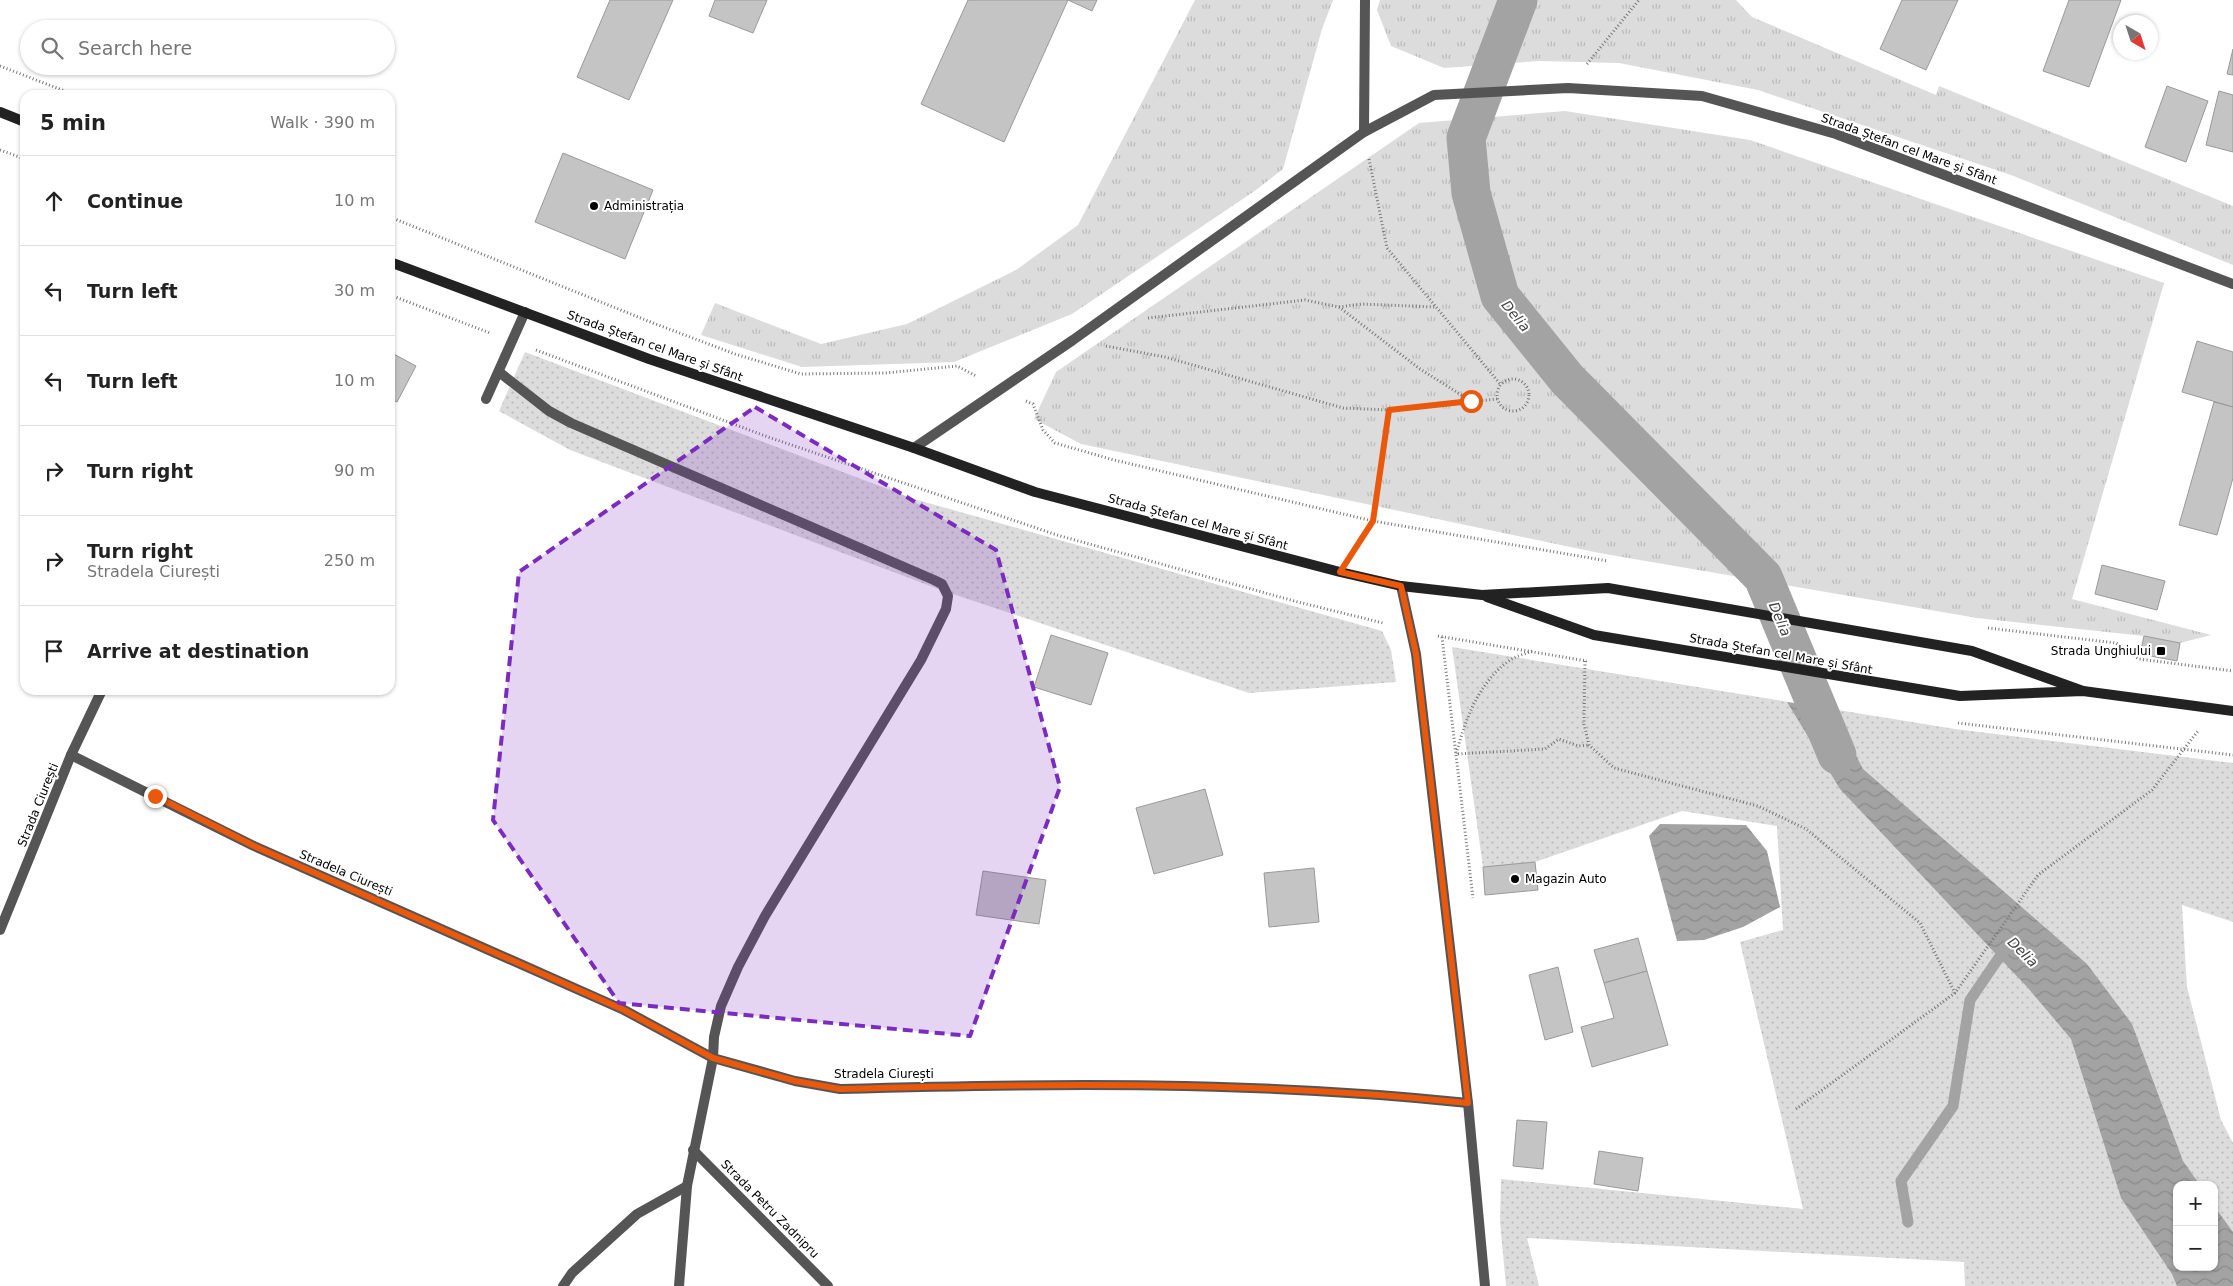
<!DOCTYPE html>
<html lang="en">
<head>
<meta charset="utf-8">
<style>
  body { margin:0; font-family:"DejaVu Sans",sans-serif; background:#f2f2f2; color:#222 }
  .controls { position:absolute; right:15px; bottom:15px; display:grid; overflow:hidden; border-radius:10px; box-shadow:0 1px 4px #0004 }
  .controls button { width:45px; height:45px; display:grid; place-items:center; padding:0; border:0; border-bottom:1px solid #e0e0e0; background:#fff; color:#222; font:25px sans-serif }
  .compass { position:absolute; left:2113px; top:15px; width:45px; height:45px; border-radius:50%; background:#fff; box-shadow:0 1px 4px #0004; rotate:141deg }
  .stop { position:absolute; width:15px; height:15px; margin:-11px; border:4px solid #ea580c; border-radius:50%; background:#fff }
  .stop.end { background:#ea580c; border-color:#fff; box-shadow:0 1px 5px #0008 }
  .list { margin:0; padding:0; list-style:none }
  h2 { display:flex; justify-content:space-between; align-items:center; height:65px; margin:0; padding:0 20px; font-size:21px }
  h2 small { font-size:16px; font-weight:400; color:#767676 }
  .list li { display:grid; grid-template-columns:32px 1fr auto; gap:15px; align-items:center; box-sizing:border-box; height:90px; padding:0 20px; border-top:1px solid #e0e0e0 }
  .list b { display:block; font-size:19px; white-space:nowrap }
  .list p { margin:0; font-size:16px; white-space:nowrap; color:#767676 }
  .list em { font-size:16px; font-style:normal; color:#767676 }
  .icon { flex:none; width:28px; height:28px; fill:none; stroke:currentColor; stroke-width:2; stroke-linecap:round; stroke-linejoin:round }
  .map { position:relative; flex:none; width:2233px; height:1286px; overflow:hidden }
  .search { position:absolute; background:#fff; box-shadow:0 1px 4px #0004; left:20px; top:20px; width:375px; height:55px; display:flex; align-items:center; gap:12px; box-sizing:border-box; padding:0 18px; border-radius:28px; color:#767676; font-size:19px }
  .panel { position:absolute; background:#fff; box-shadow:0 1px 4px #0004; left:20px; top:90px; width:375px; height:605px; border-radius:15px }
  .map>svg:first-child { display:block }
  .grass { fill:url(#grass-tufts) }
  .park { fill:url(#park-dots); fill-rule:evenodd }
  .water { fill:url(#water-waves) }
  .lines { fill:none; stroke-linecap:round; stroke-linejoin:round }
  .stream { stroke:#a3a3a3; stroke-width:11 }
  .canal { stroke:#a3a3a3; stroke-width:39 }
  .building { fill:#c4c4c4; stroke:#999 }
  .path { stroke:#777; stroke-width:3; stroke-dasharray:1 2.5; stroke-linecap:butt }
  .lane { stroke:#555; stroke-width:10 }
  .street { stroke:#555; stroke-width:10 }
  .secondary { stroke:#222; stroke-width:10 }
  .route { stroke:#ea580c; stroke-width:6 }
  .marked { fill:#7b2cbf; fill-opacity:0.2; stroke:#7b2cbf; stroke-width:4; stroke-dasharray:10 6; stroke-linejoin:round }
  .poi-dot { fill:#000; stroke:#fff; stroke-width:2 }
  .labels { text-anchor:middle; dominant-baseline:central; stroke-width:4; stroke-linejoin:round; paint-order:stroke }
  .street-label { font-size:12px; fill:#000; stroke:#fff }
  .poi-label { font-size:12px; fill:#000; stroke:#fff; text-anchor:start }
  .water-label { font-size:14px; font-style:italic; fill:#444; stroke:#fff }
</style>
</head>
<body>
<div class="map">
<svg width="2233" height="1286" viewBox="0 0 2233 1286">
  <defs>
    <pattern id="grass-tufts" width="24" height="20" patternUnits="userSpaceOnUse" patternTransform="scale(1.25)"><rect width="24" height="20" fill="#dcdcdc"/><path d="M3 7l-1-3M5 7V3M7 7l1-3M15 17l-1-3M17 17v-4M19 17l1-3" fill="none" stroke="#bbb"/></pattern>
    <pattern id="park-dots" width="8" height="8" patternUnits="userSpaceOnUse" patternTransform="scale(1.25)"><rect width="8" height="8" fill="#dcdcdc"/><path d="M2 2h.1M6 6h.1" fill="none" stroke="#bbb" stroke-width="1.8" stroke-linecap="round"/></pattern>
    <pattern id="water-waves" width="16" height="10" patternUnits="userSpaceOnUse" patternTransform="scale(1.25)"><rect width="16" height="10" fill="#a3a3a3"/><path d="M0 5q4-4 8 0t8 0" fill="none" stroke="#8b8b8b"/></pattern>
  </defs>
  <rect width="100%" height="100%" fill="#fff"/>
  <g class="grass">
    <path d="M1195 0H1333L1322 29 1283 169 1256 190 1072 314 954 362 802 367 701 335 715 303 821 344 907 324 1016 270 1078 225Z"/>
    <path d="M1380 0H1736L1752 17 1936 95 1939 86 2233 206V265L2011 175 1758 90 1619 63 1539 61 1444 68 1391 46 1377 10Z"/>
    <path d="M1565 111 1750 140 2164 283 2072 599 2211 635 2180 643 2144 636 1977 618 1599 553 1081 444 1034 419 1056 372 1419 123Z"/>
  </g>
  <g class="park">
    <path d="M525 352 914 499 1382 631 1391 650 1396 682 1249 693 941 590 570 450 499 411Z"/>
    <path d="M1452 647 1955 729 2233 763V922L2182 905 2187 987 2221 1120 2233 1143V1286H1965L1964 1262 1527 1238 1539 1286H1506L1500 1222 1501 1179 1803 1209 1740 942 1783 930 1777 826 1682 811 1535 862 1483 867ZM2177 1185H2214V1267H2177Z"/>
  </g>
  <g class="water">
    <path d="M1787 702 1831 709 1863 769 2087 964 2132 1024 2183 1161 2200 1185H2177V1267H2214V1206L2233 1232V1286H2177L2172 1274 2121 1198 2071 1039 2028 988 1840 789Z"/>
    <path d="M1660 824 1746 825 1767 851 1780 907 1743 927 1704 940 1677 941 1649 836Z"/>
  </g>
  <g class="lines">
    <path class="stream" d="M1908 1222 1901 1181 1953 1106 1970 1000 2007 946"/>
    <path class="canal" d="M1518 0 1466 138 1471 193 1500 296 1567 379 1763 577 1837 755"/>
  </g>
  <g class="building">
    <path d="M610 0H673L629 100 577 77Z"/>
    <path d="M715 0H767L753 33 709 16Z"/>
    <path d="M968 0H1097L1092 11 1068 0 1004 142 921 104Z"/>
    <path d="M1902 0H1958L1926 70 1880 49Z"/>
    <path d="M2069 0H2121L2089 87 2043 71Z"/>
    <path d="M2233 49V75L2227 74Z"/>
    <path d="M2167 86 2208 101 2186 162 2145 147Z"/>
    <path d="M2219 91 2233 95V152L2206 145Z"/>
    <path d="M563 153 653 190 625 259 535 222Z"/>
    <path d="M2197 341 2233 352V407L2182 392Z"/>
    <path d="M390 352 416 366 397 402 390 399Z"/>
    <path d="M2214 402 2233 407V478L2217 535 2179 525Z"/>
    <path d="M2102 565 2165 581 2157 610 2095 594Z"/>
    <path d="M1051 635 1108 653 1091 705 1034 687Z"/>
    <path d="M2144 636 2180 643 2177 661 2140 654Z"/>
    <path d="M1205 789 1223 855 1154 874 1136 808Z"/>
    <path d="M1535 862 1538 890 1485 895 1483 867Z"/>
    <path d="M1314 868 1319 922 1269 927 1264 873Z"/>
    <path d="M983 871 1046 880 1039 924 976 915Z"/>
    <path d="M1638 938 1647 971 1604 983 1594 950Z"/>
    <path d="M1558 967 1573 1032 1545 1040 1529 975Z"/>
    <path d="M1647 971 1668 1045 1592 1067 1581 1027 1614 1018 1604 983Z"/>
    <path d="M1517 1120 1547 1122 1543 1169 1513 1166Z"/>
    <path d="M1599 1151 1643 1158 1638 1191 1594 1184Z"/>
  </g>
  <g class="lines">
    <g class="path">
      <path d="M1587 64 1639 0"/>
      <path d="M0 66 75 95"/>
      <path d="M0 150 25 159"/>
      <path d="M1369 159 1387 248 1501 385"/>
      <path d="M390 217 653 323 735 354 801 374 885 373 957 366 976 376"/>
      <path d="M390 295 490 333"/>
      <path d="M1339 307 1361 304 1435 307"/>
      <path d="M1148 318 1305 300 1339 307 1420 369 1471 401"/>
      <path d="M1106 346 1165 357 1343 408 1389 410 1497 399"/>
      <path d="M536 350 768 437 1057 535 1298 602 1383 623"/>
      <circle cx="1513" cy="395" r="16"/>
      <path d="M1026 401 1033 404 1043 430 1055 443 1114 460 1373 521 1608 561"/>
      <path d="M1355 550 1373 521 1389 410"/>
      <path d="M1988 628 2116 643 2139 659 2233 671"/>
      <path d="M1438 636 1587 661"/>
      <path d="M1442 637 1473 898"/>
      <path d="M1532 651C1525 654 1516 656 1510 660 1478 683 1466 718 1456 754L1545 749 1559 739 1578 746 1589 745"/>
      <path d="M1585 661 1584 724 1589 745 1614 768 1758 806 1806 829 1920 923 1955 993"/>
      <path d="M1958 723 2233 755"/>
      <path d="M1796 1109 1955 993 2038 875 2152 790 2198 731"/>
    </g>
    <g class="lane">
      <path d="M1364 132 1365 0"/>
      <path d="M499 372 549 411 571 423 934 580 942 584 948 596 946 609 921 660 765 916 738 967 721 1006 714 1037 713 1058"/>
      <path d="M486 399 525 312"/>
    </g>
    <g class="street">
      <path d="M914 448 1073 340 1364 132 1434 95 1568 88 1702 96 1836 134 2233 284"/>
      <path d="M1401 586 1416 654 1468 1103 1485 1286"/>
      <path d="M71 755 254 846 624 1010 713 1058 795 1081 840 1089C1050 1083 1259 1081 1468 1103"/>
      <path d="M0 930 71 755 102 690"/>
      <path d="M693 1150 828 1286"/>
      <path d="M563 1286 572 1273 637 1214 687 1186"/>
      <path d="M679 1286 687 1186 713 1058"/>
    </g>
    <g class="secondary">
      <path d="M0 112 25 122"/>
      <path d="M390 262 649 359 914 448 1035 492 1340 572 1401 586 1482 595 1608 588 1972 651 2083 691"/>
      <path d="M1487 597 1594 635 1960 696 2083 691 2233 711"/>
    </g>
  </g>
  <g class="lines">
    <path class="route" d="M155 796 254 846 624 1010 713 1058 795 1081 840 1089C1050 1083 1259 1081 1468 1103L1416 654 1401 586 1340 572 1373 521 1389 410 1471 401"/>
  </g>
  <path class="marked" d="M755 407 996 550 1060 787 970 1036 619 1003 493 820 519 572Z"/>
  <g class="poi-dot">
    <circle cx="594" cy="206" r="5"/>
    <rect x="2156" y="646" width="10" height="10" rx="2.5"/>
    <circle cx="1515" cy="879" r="5"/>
  </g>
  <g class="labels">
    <g class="street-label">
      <text transform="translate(1909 149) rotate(20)">Strada Ștefan cel Mare și Sfânt</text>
      <text transform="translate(655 346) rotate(20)">Strada Ștefan cel Mare și Sfânt</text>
      <text transform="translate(1198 522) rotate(15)">Strada Ștefan cel Mare și Sfânt</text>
      <text transform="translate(1781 654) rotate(10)">Strada Ștefan cel Mare și Sfânt</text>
      <text transform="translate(38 805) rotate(-68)">Strada Ciurești</text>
      <text transform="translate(346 873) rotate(23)">Stradela Ciurești</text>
      <text x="884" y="1074">Stradela Ciurești</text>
      <text transform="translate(770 1209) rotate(45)">Strada Petru Zadnipru</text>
    </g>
    <g class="poi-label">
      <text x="604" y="206">Administrația</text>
      <text x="2151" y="651" text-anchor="end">Strada Unghiului</text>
      <text x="1525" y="879">Magazin Auto</text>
    </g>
    <g class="water-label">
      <text transform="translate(1516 316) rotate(51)">Delia</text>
      <text transform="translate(1780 619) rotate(67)">Delia</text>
      <text transform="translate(2023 952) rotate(45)">Delia</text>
    </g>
  </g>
</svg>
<div class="controls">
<button>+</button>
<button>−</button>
</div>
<svg class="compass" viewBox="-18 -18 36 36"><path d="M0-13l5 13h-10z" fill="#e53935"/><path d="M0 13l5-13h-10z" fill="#767676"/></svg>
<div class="stop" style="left:1471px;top:401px"></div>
<div class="stop end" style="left:155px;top:796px"></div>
<div class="search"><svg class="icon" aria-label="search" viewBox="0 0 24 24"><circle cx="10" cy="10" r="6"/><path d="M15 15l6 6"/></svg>Search here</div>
<section class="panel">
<h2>5 min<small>Walk · 390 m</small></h2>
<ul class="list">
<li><svg class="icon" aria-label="ahead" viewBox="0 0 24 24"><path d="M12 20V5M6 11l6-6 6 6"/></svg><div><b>Continue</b></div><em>10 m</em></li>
<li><svg class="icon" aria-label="left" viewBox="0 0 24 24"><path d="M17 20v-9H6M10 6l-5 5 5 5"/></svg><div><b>Turn left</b></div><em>30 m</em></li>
<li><svg class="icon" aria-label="left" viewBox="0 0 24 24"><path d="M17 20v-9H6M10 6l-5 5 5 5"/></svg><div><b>Turn left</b></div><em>10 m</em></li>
<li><svg class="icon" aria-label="right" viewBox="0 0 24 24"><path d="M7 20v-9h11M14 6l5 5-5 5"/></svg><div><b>Turn right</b></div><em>90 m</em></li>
<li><svg class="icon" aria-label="right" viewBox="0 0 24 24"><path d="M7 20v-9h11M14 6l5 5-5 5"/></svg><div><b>Turn right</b><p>Stradela Ciurești</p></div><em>250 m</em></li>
<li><svg class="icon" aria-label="arrive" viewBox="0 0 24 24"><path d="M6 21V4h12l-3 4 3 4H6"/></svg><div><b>Arrive at destination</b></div></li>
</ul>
</section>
</div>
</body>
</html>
